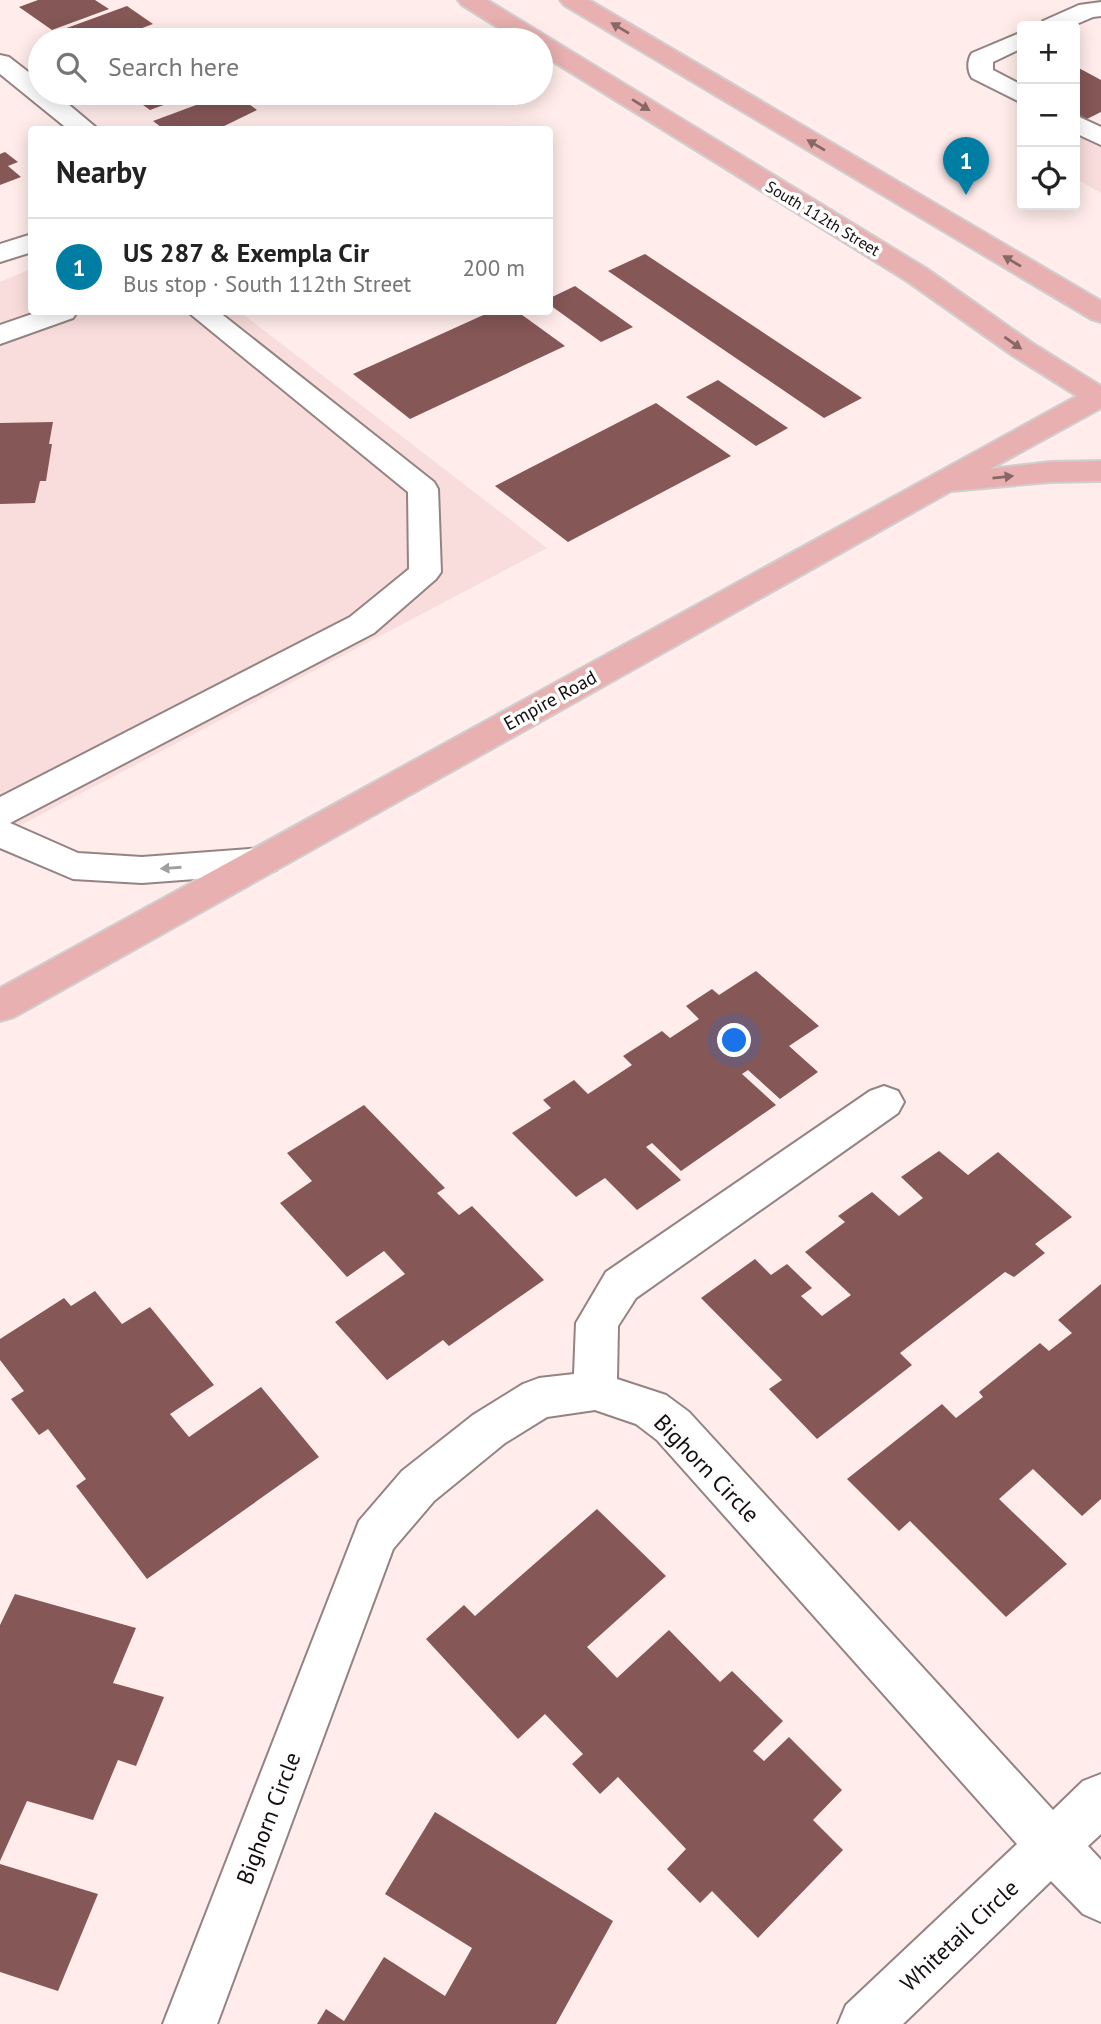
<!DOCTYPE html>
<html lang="en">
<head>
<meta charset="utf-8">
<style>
  body { margin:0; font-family:"PT Sans",sans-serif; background:#f2f2f2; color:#222 }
  .controls { position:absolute; right:21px; top:21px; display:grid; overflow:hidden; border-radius:7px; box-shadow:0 4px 18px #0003 }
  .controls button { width:63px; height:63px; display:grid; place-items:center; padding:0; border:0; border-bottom:2px solid #e0e0e0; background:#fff; color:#222; font:35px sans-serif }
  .you { position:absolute; left:735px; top:1041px; width:24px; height:24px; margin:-18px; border:5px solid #fff; border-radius:50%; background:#1a73e8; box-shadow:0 0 0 10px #1a73e833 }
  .badge { display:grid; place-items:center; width:46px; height:46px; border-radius:50%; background:#007da3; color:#fff; font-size:23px; font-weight:700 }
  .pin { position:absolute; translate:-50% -58px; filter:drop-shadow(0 2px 4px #0008) }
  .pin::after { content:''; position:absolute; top:37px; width:24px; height:21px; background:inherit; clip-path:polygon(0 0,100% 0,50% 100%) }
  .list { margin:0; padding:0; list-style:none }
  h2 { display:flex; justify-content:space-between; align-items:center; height:91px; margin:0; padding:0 28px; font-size:30px }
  h2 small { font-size:23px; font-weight:400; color:#767676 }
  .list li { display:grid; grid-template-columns:46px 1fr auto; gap:21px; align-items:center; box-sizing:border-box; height:98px; padding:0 28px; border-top:2px solid #e0e0e0 }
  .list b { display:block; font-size:26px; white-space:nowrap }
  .list p { margin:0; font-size:23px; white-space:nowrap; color:#767676 }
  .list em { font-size:23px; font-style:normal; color:#767676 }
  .icon { flex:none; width:38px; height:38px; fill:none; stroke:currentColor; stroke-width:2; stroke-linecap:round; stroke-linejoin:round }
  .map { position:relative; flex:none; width:1101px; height:2024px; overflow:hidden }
  .search { position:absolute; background:#fff; box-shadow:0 4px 18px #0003; left:28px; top:28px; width:525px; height:77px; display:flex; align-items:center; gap:18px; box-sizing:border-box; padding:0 24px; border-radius:38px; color:#767676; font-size:26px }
  .panel { position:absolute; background:#fff; box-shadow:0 4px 18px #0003; left:28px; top:126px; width:525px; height:189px; border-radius:7px }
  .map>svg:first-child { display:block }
  .built { fill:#f8dddc }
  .building { fill:#855757 }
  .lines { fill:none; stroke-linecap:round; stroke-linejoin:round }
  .minor-casing { stroke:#948383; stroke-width:4 }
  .major-casing { stroke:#d0cfcf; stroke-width:4 }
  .minor { fill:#fff; fill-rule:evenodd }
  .major { fill:#e8b0b0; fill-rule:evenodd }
  .oneway { fill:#886767 }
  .oneway2 { fill:#a19e9e }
  .labels { text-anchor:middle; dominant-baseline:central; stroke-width:7; stroke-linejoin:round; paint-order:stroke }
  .far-street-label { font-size:16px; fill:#130d0d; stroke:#fefefe }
  .street-label { font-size:19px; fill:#130d0d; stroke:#fefefe }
  .near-street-label { font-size:23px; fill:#130d0d; stroke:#fefefe }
</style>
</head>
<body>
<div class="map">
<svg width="1101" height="2024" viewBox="0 0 1101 2024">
  <rect width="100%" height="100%" fill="#ffeceb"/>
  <g class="built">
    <path d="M1101 124V193L1075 178V137Z"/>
    <path d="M31 269 32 312H240L547 548 0 836V282Z"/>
  </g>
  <g class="building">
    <path d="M38 0H95L109 9 52 30 19 7Z"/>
    <path d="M127 6 153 24 110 40H63L53 33Z"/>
    <path d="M1075 66 1101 80V112L1085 120 1075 114Z"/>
    <path d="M143 93H196L150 110 132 97Z"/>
    <path d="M238 96 257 110 216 130H165L153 121 215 98 222 102Z"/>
    <path d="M5 152 18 162 8 166 21 177 0 185V154Z"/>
    <path d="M645 254 862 398 824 418 608 271Z"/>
    <path d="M575 286 633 327 601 342 550 305V298Z"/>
    <path d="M490 312H518L565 346 410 419 353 374Z"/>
    <path d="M718 380 788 428 756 446 686 397Z"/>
    <path d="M656 403 731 456 568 542 495 486Z"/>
    <path d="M53 422 49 444H52L46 481H40L35 503 0 504V423Z"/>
    <path d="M756 971 819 1026 789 1046 818 1072 780 1099 748 1070 742 1074 776 1105 681 1171 652 1143 646 1147 681 1180 637 1210 605 1178 576 1197 512 1133 551 1108 543 1100 574 1080 588 1094 632 1065 623 1056 662 1031 670 1038 699 1019 686 1006 712 989 719 995Z"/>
    <path d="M364 1105 445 1188 437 1193 459 1215 472 1206 544 1280 449 1346 443 1340 387 1380 335 1322 405 1274 384 1251 347 1277 280 1203 312 1181 287 1153Z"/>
    <path d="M939 1151 968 1175 998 1152 1072 1217 1035 1244 1045 1253 1014 1277 1005 1272 900 1353 912 1365 817 1439 769 1389 782 1380 701 1298 755 1259 771 1275 787 1264 812 1288 801 1296 822 1316 851 1295 805 1252 845 1222 838 1216 872 1192 899 1216 923 1198 901 1177Z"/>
    <path d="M1101 1284V1499L1082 1516 1033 1469 999 1499 1067 1564 1006 1617 910 1521 899 1531 847 1479 942 1404 956 1418 983 1397 979 1392 1040 1343 1049 1351 1072 1333 1058 1320Z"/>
    <path d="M95 1291 122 1324 150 1307 214 1385 170 1414 189 1437 261 1387 319 1457 147 1579 76 1486 86 1479 48 1429 39 1435 11 1399 24 1391 0 1360V1339L64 1298 71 1306Z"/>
    <path d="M597 1509 666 1576 587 1647 617 1678 669 1630 720 1682 732 1671 783 1721 753 1751 764 1761 789 1737 842 1790 813 1820 843 1850 758 1938 712 1891 700 1903 667 1869 686 1849 618 1777 600 1794 572 1764 583 1754 545 1714 518 1739 426 1639 464 1605 475 1616Z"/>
    <path d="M15 1594 136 1628 113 1683 164 1697 136 1766 118 1760 93 1820 27 1801 0 1861V1625Z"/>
    <path d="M435 1812 613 1921 556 2024H317L326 2009 344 2021 384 1957 445 1996 472 1948 385 1894Z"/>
    <path d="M0 1864 98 1894 58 1991 0 1972Z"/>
  </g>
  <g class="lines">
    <defs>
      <g id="minor">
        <path d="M1101 2V16L1093 17 1072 26H1040L1043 21 1079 5Z"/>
        <path d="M1022 32V48L993 62V70L1022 85V103L972 78C967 71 967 60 972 53Z"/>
        <path d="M0 55 9 57 40 81V93H55L99 130H69L0 74Z"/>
        <path d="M1075 115 1101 127V145L1075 133Z"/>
        <path d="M32 234V252L0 262V244Z"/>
        <path d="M38 312H77L73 318 0 344V325Z"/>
        <path d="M188 312H219L434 482 438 489 441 572 436 579 374 633 10 823 78 853 142 857 263 848 276 852 281 861 276 870 263 874 142 883 73 879 0 848V797L350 617 409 569 408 492Z"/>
        <path d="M884 1086 898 1091 904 1102 898 1113 636 1298 618 1326 617 1379 666 1395 689 1412 1053 1810 1083 1781 1101 1774V1834L1088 1846 1101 1860V1922L1083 1914 1051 1881 903 2024H838L846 2005 1017 1844 657 1440 636 1424 595 1410 547 1417 505 1443 434 1501 393 1549 217 2024H163L359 1521 402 1471 473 1415 523 1384 539 1378 574 1374 576 1323 606 1272 870 1091Z"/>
      </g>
      <g id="major">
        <path d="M458 0H487L927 269 1032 343 1101 386V408L990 469 1050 462 1101 461V481L1050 482 951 491 14 1017 0 1021V988L1077 396 1012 355 907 281 541 54V40H518L462 5Z"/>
        <path d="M560 0H589L1101 301V322L1091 319 564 5Z"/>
      </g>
    </defs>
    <use href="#minor" class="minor-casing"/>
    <use href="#major" class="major-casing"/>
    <use href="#minor" class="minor"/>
    <use href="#major" class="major"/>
  </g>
  <defs><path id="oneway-solid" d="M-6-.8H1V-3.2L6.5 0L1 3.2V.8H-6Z" transform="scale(1.75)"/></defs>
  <g class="oneway">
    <use href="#oneway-solid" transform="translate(620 28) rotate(-149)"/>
    <use href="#oneway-solid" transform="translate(641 105) rotate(32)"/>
    <use href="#oneway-solid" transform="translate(816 145) rotate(-149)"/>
    <use href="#oneway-solid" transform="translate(1012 261) rotate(-149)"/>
    <use href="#oneway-solid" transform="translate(1013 343) rotate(35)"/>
    <use href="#oneway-solid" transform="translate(1003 477) rotate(-6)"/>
  </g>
  <use class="oneway2" href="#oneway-solid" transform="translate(171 868) rotate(176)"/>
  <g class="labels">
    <g class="far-street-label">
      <text transform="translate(823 218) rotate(31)">South 112th Street</text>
    </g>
    <g class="street-label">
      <text transform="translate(550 700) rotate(-29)">Empire Road</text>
    </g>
    <g class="near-street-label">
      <text transform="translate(707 1468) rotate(46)">Bighorn Circle</text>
      <text transform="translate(268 1818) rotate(-69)">Bighorn Circle</text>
      <text transform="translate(959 1935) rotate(-43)">Whitetail Circle</text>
    </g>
  </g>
</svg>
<div class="controls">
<button>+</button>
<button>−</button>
<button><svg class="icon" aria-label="locate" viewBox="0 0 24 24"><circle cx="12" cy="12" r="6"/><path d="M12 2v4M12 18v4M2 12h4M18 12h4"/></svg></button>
</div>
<div class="you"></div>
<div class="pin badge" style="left:966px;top:195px">1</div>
<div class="search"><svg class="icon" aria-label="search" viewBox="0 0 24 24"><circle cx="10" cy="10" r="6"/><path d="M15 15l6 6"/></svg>Search here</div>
<section class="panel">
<h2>Nearby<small></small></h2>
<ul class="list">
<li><span class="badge">1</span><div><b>US 287 &amp; Exempla Cir</b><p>Bus stop · South 112th Street</p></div><em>200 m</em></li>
</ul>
</section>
</div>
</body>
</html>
